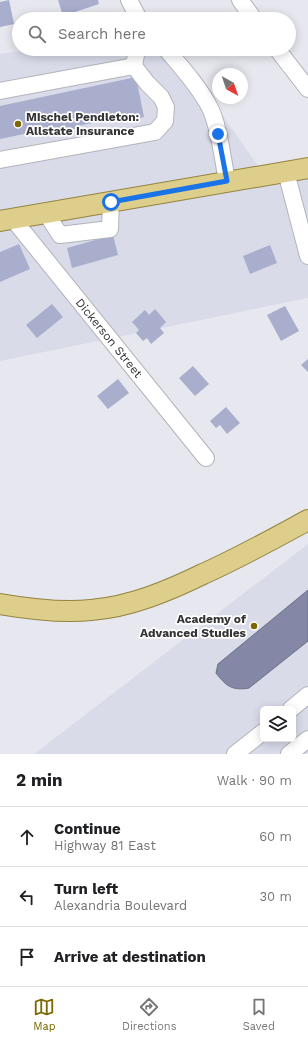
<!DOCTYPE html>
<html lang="en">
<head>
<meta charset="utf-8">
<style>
  body { margin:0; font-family:"Work Sans",sans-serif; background:#f6f6f6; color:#202124 }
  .controls { position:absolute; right:12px; bottom:12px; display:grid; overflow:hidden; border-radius:6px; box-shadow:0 2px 10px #0003 }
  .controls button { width:36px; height:36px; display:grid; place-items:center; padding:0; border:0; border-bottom:1px solid #e0e0e0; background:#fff; color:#202124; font:20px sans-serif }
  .compass { position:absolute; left:212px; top:68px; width:36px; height:36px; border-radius:50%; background:#fff; box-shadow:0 2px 10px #0003; rotate:140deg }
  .stop { position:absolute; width:12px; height:12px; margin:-9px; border:3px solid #1a73e8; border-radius:50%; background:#fff }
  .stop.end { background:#1a73e8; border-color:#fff; box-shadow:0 1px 4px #0008 }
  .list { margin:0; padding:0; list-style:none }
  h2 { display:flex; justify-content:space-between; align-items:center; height:52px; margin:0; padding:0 16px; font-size:17px }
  h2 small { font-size:13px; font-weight:400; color:#757577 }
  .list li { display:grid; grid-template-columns:26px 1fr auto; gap:12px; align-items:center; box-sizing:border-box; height:60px; padding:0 16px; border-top:1px solid #e0e0e0 }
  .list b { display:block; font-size:15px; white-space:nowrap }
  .list p { margin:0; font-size:13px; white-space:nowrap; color:#757577 }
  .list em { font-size:13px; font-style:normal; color:#757577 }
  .icon { flex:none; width:22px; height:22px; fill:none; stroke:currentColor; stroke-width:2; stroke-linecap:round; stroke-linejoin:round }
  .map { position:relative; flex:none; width:308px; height:754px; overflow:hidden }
  .search { position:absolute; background:#fff; box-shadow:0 2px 10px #0003; left:12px; right:12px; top:12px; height:44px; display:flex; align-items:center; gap:10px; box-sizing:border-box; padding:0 14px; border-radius:22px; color:#757577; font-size:15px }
  .sheet { height:232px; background:#fff }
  nav { display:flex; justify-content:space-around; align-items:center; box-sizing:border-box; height:56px; border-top:1px solid #e0e0e0; background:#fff; font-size:11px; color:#757577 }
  nav a { display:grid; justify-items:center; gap:2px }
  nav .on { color:#7b6800 }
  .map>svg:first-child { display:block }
  .built { fill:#d9dbe9; fill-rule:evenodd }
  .water { fill:#8488a6; stroke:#6c6f85 }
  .building { fill:#a9aecd }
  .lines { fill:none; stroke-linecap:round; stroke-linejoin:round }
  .minor-casing { stroke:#b3b4ba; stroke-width:18 }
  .major-casing { stroke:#93833d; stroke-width:22 }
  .minor { stroke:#fff; stroke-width:16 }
  .major { stroke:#ddce8c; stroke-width:20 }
  .route { stroke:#1a73e8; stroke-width:5 }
  .poi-dot { fill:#7b6800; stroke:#fff; stroke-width:1.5 }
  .labels { text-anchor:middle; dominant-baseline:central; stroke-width:3.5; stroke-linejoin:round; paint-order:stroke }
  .poi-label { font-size:12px; font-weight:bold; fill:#343437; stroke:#fff; text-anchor:start }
  .street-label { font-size:12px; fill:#343437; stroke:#fff }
</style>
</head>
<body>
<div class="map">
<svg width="308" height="754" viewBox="0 0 308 754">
  <rect width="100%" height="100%" fill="#e7e8ef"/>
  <g class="built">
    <path d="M35 49H176L268 180 308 173V298L0 361V54Z"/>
    <path d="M308 544V754H34ZM263 709H293V739H263Z"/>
  </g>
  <path class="water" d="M308 590V641L249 688C232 691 226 686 216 673L218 664Z"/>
  <g class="building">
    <path d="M9 0 14 24 0 27V2Z"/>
    <path d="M58 0H98L99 4 63 16Z"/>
    <path d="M136 77 144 117 121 122 120 117 78 126V128L44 136 43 130 0 139V106Z"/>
    <path d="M113 235 118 255 72 268 67 248Z"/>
    <path d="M19 244 30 269 0 282V252Z"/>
    <path d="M270 245 277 263 250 274 243 256Z"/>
    <path d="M52 304 63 317 37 338 26 325Z"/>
    <path d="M285 306 299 331 281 341 267 315Z"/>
    <path d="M155 309 166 322 160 328 164 333 151 344 147 338 143 341 136 333 139 330 132 322 145 310 149 315Z"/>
    <path d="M308 359V372L301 365Z"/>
    <path d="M193 366 209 384 195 396 179 378Z"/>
    <path d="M118 379 129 393 108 409 97 396Z"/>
    <path d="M226 407 240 423 227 434 220 425 216 428 210 421Z"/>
  </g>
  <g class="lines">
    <defs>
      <g id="minor">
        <path d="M129 0 139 19"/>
        <path d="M240 0 254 19"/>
        <path d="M166 49C181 67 198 85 209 106 219 124 223 161 227 181"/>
        <path d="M277 49 308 89"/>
        <path d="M0 91 134 66"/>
        <path d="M0 160 155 132 165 121 166 107 161 97 147 83 134 66 137 49"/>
        <path d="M286 172 308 256"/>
        <path d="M46 213 60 235 110 229 111 202"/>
        <path d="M13 219 206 458"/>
        <path d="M291 709 308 695"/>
        <path d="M235 754 263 732"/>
        <path d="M289 754 308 739"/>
      </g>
      <g id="major">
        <path d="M0 221 308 168"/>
        <path d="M0 604C29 609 61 613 91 610 130 607 168 591 203 574 239 558 273 539 308 520"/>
      </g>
    </defs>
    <use href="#minor" class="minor-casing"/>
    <use href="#major" class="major-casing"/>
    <use href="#minor" class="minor"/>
    <use href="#major" class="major"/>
  </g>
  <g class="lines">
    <path class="route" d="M111 202 227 181 218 134"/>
  </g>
  <g class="poi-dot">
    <circle cx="18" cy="124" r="4"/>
    <circle cx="254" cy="626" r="4"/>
  </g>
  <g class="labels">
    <g class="poi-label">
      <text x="26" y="117">Mischel Pendleton:<tspan x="26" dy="14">Allstate Insurance</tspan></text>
      <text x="246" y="619" text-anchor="end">Academy of<tspan x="246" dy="14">Advanced Studies</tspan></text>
    </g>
    <g class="street-label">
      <text transform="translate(109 338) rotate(51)">Dickerson Street</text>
    </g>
  </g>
</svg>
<div class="controls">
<button><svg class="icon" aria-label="layers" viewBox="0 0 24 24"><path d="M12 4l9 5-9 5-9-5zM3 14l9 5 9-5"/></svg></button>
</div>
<svg class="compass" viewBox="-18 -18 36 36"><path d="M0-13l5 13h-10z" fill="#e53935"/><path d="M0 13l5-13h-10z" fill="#757577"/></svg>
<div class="stop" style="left:111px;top:202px"></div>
<div class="stop end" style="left:218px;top:134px"></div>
<div class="search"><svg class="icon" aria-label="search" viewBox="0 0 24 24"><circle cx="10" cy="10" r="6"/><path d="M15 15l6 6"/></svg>Search here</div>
</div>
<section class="sheet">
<h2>2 min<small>Walk · 90 m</small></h2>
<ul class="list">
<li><svg class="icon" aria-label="ahead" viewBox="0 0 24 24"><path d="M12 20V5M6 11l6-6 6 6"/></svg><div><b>Continue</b><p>Highway 81 East</p></div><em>60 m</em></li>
<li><svg class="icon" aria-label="left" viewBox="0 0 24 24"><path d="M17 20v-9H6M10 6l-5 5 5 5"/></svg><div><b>Turn left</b><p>Alexandria Boulevard</p></div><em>30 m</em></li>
<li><svg class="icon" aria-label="arrive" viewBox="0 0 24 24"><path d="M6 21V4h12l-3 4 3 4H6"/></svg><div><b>Arrive at destination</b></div></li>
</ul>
</section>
<nav>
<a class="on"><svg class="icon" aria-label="map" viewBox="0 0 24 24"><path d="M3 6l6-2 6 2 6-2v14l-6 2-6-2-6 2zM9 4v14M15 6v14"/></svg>Map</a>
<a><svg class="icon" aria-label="directions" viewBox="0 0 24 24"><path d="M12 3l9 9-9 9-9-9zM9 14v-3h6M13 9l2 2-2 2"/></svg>Directions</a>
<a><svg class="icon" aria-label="saved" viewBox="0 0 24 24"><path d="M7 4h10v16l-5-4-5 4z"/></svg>Saved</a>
</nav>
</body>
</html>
